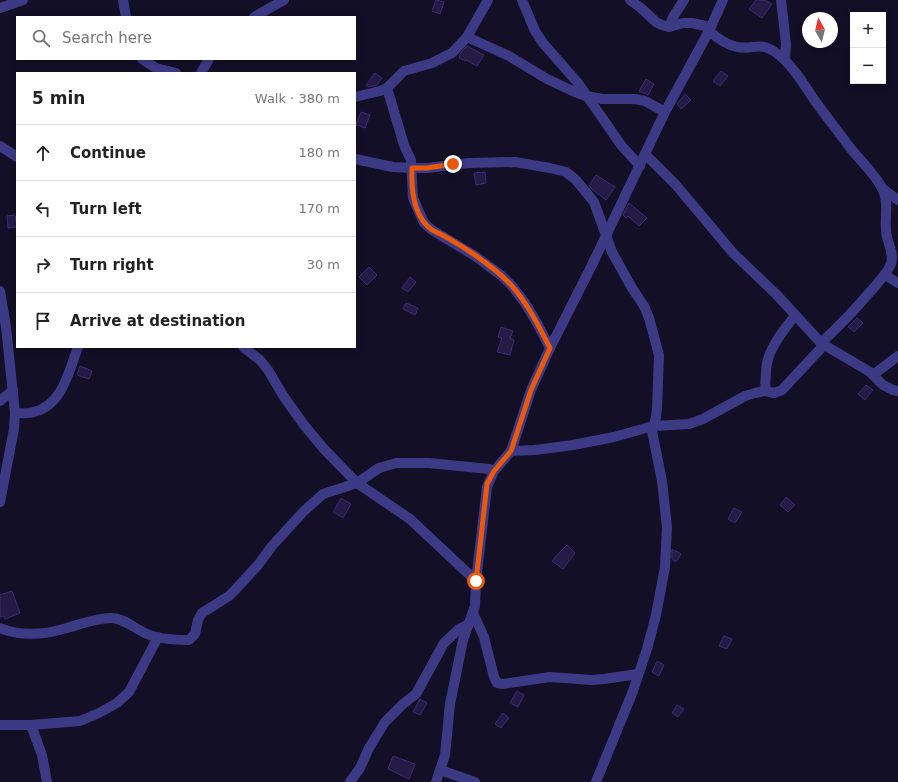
<!DOCTYPE html>
<html lang="en">
<head>
<meta charset="utf-8">
<style>
  body { margin:0; font-family:"DejaVu Sans",sans-serif; background:#f6f6f6; color:#222 }
  .controls { position:absolute; right:12px; top:12px; display:grid; overflow:hidden; border-radius:0px; box-shadow:0 2px 6px #0003 }
  .controls button { width:36px; height:36px; display:grid; place-items:center; padding:0; border:0; border-bottom:1px solid #e0e0e0; background:#fff; color:#222; font:20px sans-serif }
  .compass { position:absolute; left:802px; top:12px; width:36px; height:36px; border-radius:50%; background:#fff; box-shadow:0 2px 6px #0003; rotate:352deg }
  .stop { position:absolute; width:12px; height:12px; margin:-9px; border:3px solid #ea580c; border-radius:50%; background:#fff }
  .stop.end { background:#ea580c; border-color:#fff; box-shadow:0 1px 4px #0008 }
  .list { margin:0; padding:0; list-style:none }
  h2 { display:flex; justify-content:space-between; align-items:center; height:52px; margin:0; padding:0 16px; font-size:17px }
  h2 small { font-size:13px; font-weight:400; color:#767676 }
  .list li { display:grid; grid-template-columns:26px 1fr auto; gap:12px; align-items:center; box-sizing:border-box; height:56px; padding:0 16px; border-top:1px solid #e0e0e0 }
  .list b { display:block; font-size:15px; white-space:nowrap }
  .list em { font-size:13px; font-style:normal; color:#767676 }
  .icon { flex:none; width:22px; height:22px; fill:none; stroke:currentColor; stroke-width:2; stroke-linecap:round; stroke-linejoin:round }
  .map { position:relative; flex:none; width:898px; height:782px; overflow:hidden }
  .search { position:absolute; background:#fff; box-shadow:0 2px 6px #0003; left:16px; top:16px; width:340px; height:44px; display:flex; align-items:center; gap:10px; box-sizing:border-box; padding:0 14px; border-radius:0px; color:#767676; font-size:15px }
  .panel { position:absolute; background:#fff; box-shadow:0 2px 6px #0003; left:16px; top:72px; width:340px; height:276px; border-radius:0px }
  .map>svg:first-child { display:block }
  .building { fill:#241b47; stroke:#3b2d73 }
  .lines { fill:none; stroke-linecap:round; stroke-linejoin:round }
  .minor { stroke:#3d3a85; stroke-width:10 }
  .route { stroke:#ea580c; stroke-width:5 }
</style>
</head>
<body>
<div class="map">
<svg width="898" height="782" viewBox="0 0 898 782">
  <rect width="100%" height="100%" fill="#130f26"/>
  <g class="building">
    <path d="M436 0 444 2 440 14 432 11Z"/>
    <path d="M756 0H765L772 4 762 18 749 9Z"/>
    <path d="M467 46 484 55 477 66 466 60V61L459 58 461 52Z"/>
    <path d="M721 71 728 76 720 86 713 81Z"/>
    <path d="M375 73 382 78 377 85 369 87 366 85Z"/>
    <path d="M646 79 654 84 648 95 639 91Z"/>
    <path d="M685 94 691 100 681 109 677 104Z"/>
    <path d="M361 112 370 115 365 128 356 125Z"/>
    <path d="M485 172 486 183 476 185 474 173Z"/>
    <path d="M596 175 615 187 606 200 593 190 589 186Z"/>
    <path d="M629 203 647 218 639 226 628 216 626 218 623 215Z"/>
    <path d="M15 215 17 227 8 228 7 216Z"/>
    <path d="M369 267 377 275 367 285 359 277Z"/>
    <path d="M410 277 416 282 408 292 402 288Z"/>
    <path d="M406 303 418 308 415 315 403 309Z"/>
    <path d="M857 318 863 323 854 332 848 327Z"/>
    <path d="M501 327 513 331 510 338 514 340 510 355 497 352 502 338 498 337Z"/>
    <path d="M80 366 92 371 89 379 77 375Z"/>
    <path d="M866 385 873 390 865 400 858 394Z"/>
    <path d="M786 497 795 505 788 512 780 505Z"/>
    <path d="M341 498 351 504 343 518 333 512Z"/>
    <path d="M734 508 742 512 735 523 728 519Z"/>
    <path d="M567 545 575 553 563 569 552 561 557 555Z"/>
    <path d="M672 549 681 554 676 562 672 559Z"/>
    <path d="M12 591 20 613 5 619 4 616 0 617V595Z"/>
    <path d="M724 636 732 639 727 649 719 646Z"/>
    <path d="M657 661 664 665 659 676 652 672Z"/>
    <path d="M517 691 524 695 518 707 510 703Z"/>
    <path d="M420 699 427 703 420 715 413 712Z"/>
    <path d="M677 705 684 709 678 717 672 713Z"/>
    <path d="M503 713 509 718 501 728 495 724Z"/>
    <path d="M393 756 415 764 409 779 388 769Z"/>
  </g>
  <g class="lines">
    <g class="minor">
      <path d="M123 0 126 17"/>
      <path d="M522 0 535 31 543 43 578 83 621 145 640 166"/>
      <path d="M630 0 641 8 656 22 662 25 669 27 683 23H692L710 27"/>
      <path d="M781 0 786 44 785 60"/>
      <path d="M0 8 23 0"/>
      <path d="M254 17 284 0"/>
      <path d="M669 27 673 17 684 0"/>
      <path d="M709 31C717 38 726 45 737 47 753 50 759 41 775 52 792 64 803 83 815 101 826 116 837 130 848 145 859 160 875 173 883 190 890 205 883 221 887 237 889 246 894 254 891 264 886 275 877 284 869 293 854 311 838 327 821 343"/>
      <path d="M467 37 509 56 547 79 575 92 586 96 602 99H635L645 101 665 112"/>
      <path d="M142 59 156 68 176 73"/>
      <path d="M201 73 209 59"/>
      <path d="M387 88 404 145 411 160 413 198 424 223 432 230 475 256 502 276 512 286 525 303 537 323 550 348"/>
      <path d="M355 97 380 91 387 88 404 71 432 63 452 53 467 37 488 0"/>
      <path d="M0 146 17 157"/>
      <path d="M645 154 676 185 733 253 776 294 821 343 870 372 883 385 893 390 898 391"/>
      <path d="M355 159 393 167 412 168H427L469 163 515 162 550 168 566 172 576 180 594 202 612 252 632 288 644 306 649 318 659 355 657 408 656 417 652 431 662 481 667 527 665 567 656 615 647 649 633 691 596 782"/>
      <path d="M883 189 898 200"/>
      <path d="M885 275 898 283"/>
      <path d="M0 291 6 327 15 413 14 429 0 502"/>
      <path d="M243 347 260 360 268 370 284 397 304 425 324 449 357 483 410 519 476 581"/>
      <path d="M873 375 898 356"/>
      <path d="M765 391C766 381 765 369 768 359 772 345 786 326 795 316"/>
      <path d="M0 401 13 390"/>
      <path d="M15 413C21 413 28 414 34 412 63 405 69 370 78 347"/>
      <path d="M511 451 535 450 573 445 614 437 653 426 689 424 703 419 745 396 755 393 765 391 774 393 782 390 824 345"/>
      <path d="M473 613 484 637 494 677 497 683 503 684 550 677 592 680 604 679 638 674"/>
      <path d="M0 628C19 636 44 635 63 629 79 625 95 618 111 618 124 618 135 629 147 634 159 639 176 640 189 640L195 634 198 620 202 613 229 596 236 589 258 565 272 546 304 511 323 494 357 483 379 468 396 463H429L489 469 494 471"/>
      <path d="M0 725H31L80 721 99 713 117 703 129 692 158 637"/>
      <path d="M31 725 42 755 47 782"/>
      <path d="M440 770 475 782"/>
      <path d="M350 782 360 768 369 748 385 722 403 704 416 694 444 643 459 629 469 624"/>
      <path d="M436 782 445 755 450 704 463 640 475 606 476 581 487 487 494 471 511 451 531 390 550 348 592 265 665 112 709 31 723 0"/>
    </g>
  </g>
  <g class="lines">
    <path class="route" d="M453 164 427 168H412C411 190 413 216 432 230 456 241 494 266 512 286 528 304 539 327 550 348L531 390 511 451 494 471 487 484 476 581"/>
  </g>
</svg>
<div class="controls">
<button>+</button>
<button>−</button>
</div>
<svg class="compass" viewBox="-18 -18 36 36"><path d="M0-13l5 13h-10z" fill="#e53935"/><path d="M0 13l5-13h-10z" fill="#767676"/></svg>
<div class="stop" style="left:476px;top:581px"></div>
<div class="stop end" style="left:453px;top:164px"></div>
<div class="search"><svg class="icon" aria-label="search" viewBox="0 0 24 24"><circle cx="10" cy="10" r="6"/><path d="M15 15l6 6"/></svg>Search here</div>
<section class="panel">
<h2>5 min<small>Walk · 380 m</small></h2>
<ul class="list">
<li><svg class="icon" aria-label="ahead" viewBox="0 0 24 24"><path d="M12 20V5M6 11l6-6 6 6"/></svg><div><b>Continue</b></div><em>180 m</em></li>
<li><svg class="icon" aria-label="left" viewBox="0 0 24 24"><path d="M17 20v-9H6M10 6l-5 5 5 5"/></svg><div><b>Turn left</b></div><em>170 m</em></li>
<li><svg class="icon" aria-label="right" viewBox="0 0 24 24"><path d="M7 20v-9h11M14 6l5 5-5 5"/></svg><div><b>Turn right</b></div><em>30 m</em></li>
<li><svg class="icon" aria-label="arrive" viewBox="0 0 24 24"><path d="M6 21V4h12l-3 4 3 4H6"/></svg><div><b>Arrive at destination</b></div></li>
</ul>
</section>
</div>
</body>
</html>
